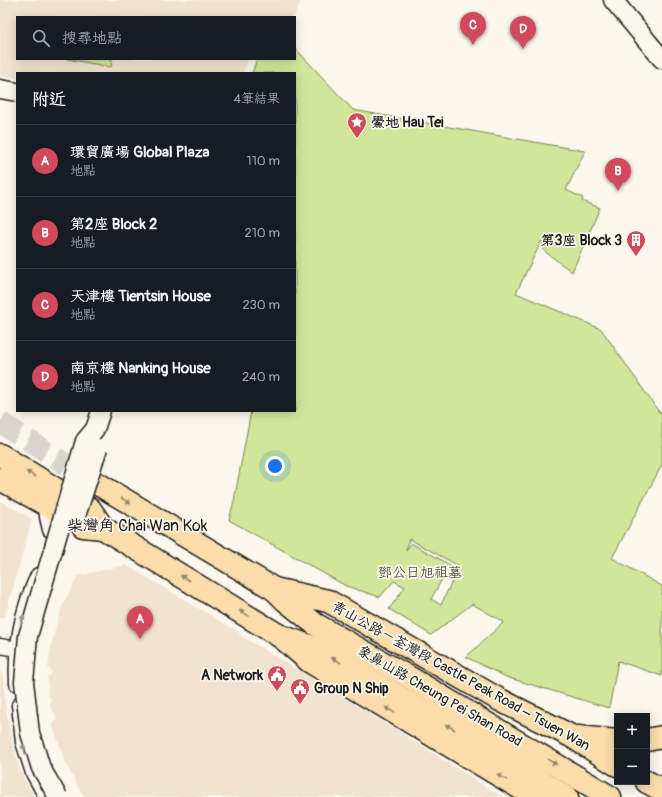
<!DOCTYPE html>
<html lang="zh-TW">
<head>
<meta charset="utf-8">
<style>
  body { margin:0; font-family:Pangolin,"LXGW WenKai TC",sans-serif; background:#20242c; color:#f1f3f6 }
  .controls { position:absolute; right:12px; bottom:12px; display:grid; overflow:hidden; border-radius:0px; box-shadow:0 2px 10px #0003 }
  .controls button { width:36px; height:36px; display:grid; place-items:center; padding:0; border:0; border-bottom:1px solid #363941; background:#171b24; color:#f1f3f6; font:20px sans-serif }
  .you { position:absolute; left:275px; top:466px; width:14px; height:14px; margin:-10px; border:3px solid #fff; border-radius:50%; background:#1a73e8; box-shadow:0 0 0 6px #1a73e833 }
  .badge { display:grid; place-items:center; width:26px; height:26px; border-radius:50%; background:#d1495b; color:#fff; font-size:13px; font-weight:700 }
  .pin { position:absolute; translate:-50% -33px; filter:drop-shadow(0 1px 2px #0008) }
  .pin::after { content:''; position:absolute; top:21px; width:14px; height:12px; background:inherit; clip-path:polygon(0 0,100% 0,50% 100%) }
  .list { margin:0; padding:0; list-style:none }
  h2 { display:flex; justify-content:space-between; align-items:center; height:52px; margin:0; padding:0 16px; font-size:17px }
  h2 small { font-size:13px; font-weight:400; color:#9ea1a6 }
  .list li { display:grid; grid-template-columns:26px 1fr auto; gap:12px; align-items:center; box-sizing:border-box; height:72px; padding:0 16px; border-top:1px solid #363941 }
  .list b { display:block; font-size:15px; white-space:nowrap }
  .list p { margin:0; font-size:13px; white-space:nowrap; color:#9ea1a6 }
  .list em { font-size:13px; font-style:normal; color:#9ea1a6 }
  .icon { flex:none; width:22px; height:22px; fill:none; stroke:currentColor; stroke-width:2; stroke-linecap:round; stroke-linejoin:round }
  .map { position:relative; flex:none; width:662px; height:797px; overflow:hidden }
  .search { position:absolute; background:#171b24; box-shadow:0 2px 10px #0003; left:16px; top:16px; width:280px; height:44px; display:flex; align-items:center; gap:10px; box-sizing:border-box; padding:0 14px; border-radius:0px; color:#9ea1a6; font-size:15px }
  .panel { position:absolute; background:#171b24; box-shadow:0 2px 10px #0003; left:16px; top:72px; width:280px; height:340px; border-radius:0px }
  .map>svg:first-child { display:block }
  .built { fill:#f1e3cf }
  .green { fill:#d2e69a; stroke:#77815b; fill-rule:evenodd }
  .lines { fill:none; stroke-linecap:round; stroke-linejoin:round }
  .trunk-tunnel { stroke:#dad6cd; stroke-width:22; stroke-dasharray:22 11; stroke-linecap:butt }
  .minor-casing { stroke:#1c1c1c; stroke-width:17 }
  .tertiary-casing { stroke:#1c1c1c; stroke-width:21 }
  .primary-casing { stroke:#1c1c1c; stroke-width:25 }
  .trunk-casing { stroke:#1c1c1c; stroke-width:25 }
  .motorway-casing { stroke:#1c1c1c; stroke-width:25 }
  .minor { stroke:#fbf7ec; stroke-width:14 }
  .tertiary { stroke:#fbf7ec; stroke-width:18 }
  .primary { stroke:#faddab; stroke-width:22 }
  .trunk { stroke:#faddab; stroke-width:22 }
  .motorway { stroke:#faddab; stroke-width:22 }
  .tertiary-bridge-casing { stroke:#1c1c1c; stroke-width:21; stroke-linecap:butt }
  .tertiary-bridge { stroke:#fbf7ec; stroke-width:18 }
  .oneway { fill:#96866b }
  .oneway2 { fill:#97948e }
  .labels { text-anchor:middle; dominant-baseline:central; stroke-width:3.5; stroke-linejoin:round; paint-order:stroke }
  .poi-label { font-size:14px; font-weight:bold; fill:#1c1c1c; stroke:#fbf7ec; text-anchor:start }
  .park-label { font-size:14px; fill:#535942; stroke:#fbf7ec }
  .street-label { font-size:14px; fill:#1c1c1c; stroke:#fbf7ec }
  .quarter-label { font-size:16px; fill:#1c1c1c; stroke:#fbf7ec }
</style>
</head>
<body>
<div class="map">
<svg width="662" height="797" viewBox="0 0 662 797">
  <rect width="100%" height="100%" fill="#fbf7ec"/>
  <filter id="ink" filterUnits="userSpaceOnUse"><feTurbulence type="fractalNoise" baseFrequency=".025" numOctaves="2"/><feDisplacementMap in="SourceGraphic" scale="8" xChannelSelector="R" yChannelSelector="G"/><feConvolveMatrix kernelMatrix="1 2 1 2 8 2 1 2 1" color-interpolation-filters="sRGB"/></filter>
  <g filter="url(#ink)">
    <g class="built">
      <path d="M0 0H301L294 17H17V59H248L243 73H17V78L0 76Z"/>
      <path d="M0 501 32 519 5 616 0 618Z"/>
      <path d="M126 565 240 633V635L382 721 502 797H85L78 787 65 761 53 726 54 722 57 720 55 714 50 707 51 698 48 696V675L50 676 52 671 48 668 51 646 56 626 63 604 78 576Z"/>
      <path d="M0 671 3 675 5 703 13 745 20 770 34 797H0Z"/>
    </g>
    <g class="green">
      <path d="M295 48 353 110 585 151 566 190 583 198 582 201 600 208 572 272 544 251 542 240 516 293 601 329 659 412 662 413V465L612 558 662 586V676L618 661 609 708 506 677 466 657 504 622 472 604 431 635 389 609 405 587 394 581 380 597 346 586 229 520 234 501 251 411H295V73H252L257 59H295ZM409 539 459 566 441 605 431 599 450 565 411 543 406 551Z"/>
      <path d="M67 59H112L111 67Z"/>
    </g>
    <g class="lines">
      <path class="trunk-tunnel" d="M0 422 67 465"/>
      <defs>
        <g id="minor">
          <path d="M46 504 47 517 50 530"/>
          <path d="M0 646 17 649"/>
          <path d="M17 684C15 646 22 609 38 575"/>
          <path d="M19 705 23 742 33 773 46 797"/>
        </g>
        <g id="tertiary">
          <path d="M613 0 662 59"/>
          <path d="M0 89 17 92"/>
          <path d="M85 441 95 429 101 411"/>
        </g>
        <g id="primary">
          <path d="M0 479 56 510"/>
          <path d="M83 526 103 528"/>
          <path d="M274 589 328 601 500 700 571 736 617 765"/>
          <path d="M280 636 309 661 535 797"/>
          <path d="M578 737 617 741"/>
          <path d="M647 740 662 737"/>
          <path d="M647 782 662 790"/>
        </g>
        <g id="trunk">
          <path d="M93 481 274 589 285 600 315 624 412 679 610 797"/>
          <path d="M103 528 278 635"/>
        </g>
        <g id="motorway">
          <path d="M0 455 62 493"/>
          <path d="M85 506 90 509 103 528"/>
          <path d="M278 635 315 648 484 746 567 797"/>
        </g>
      </defs>
      <use href="#minor" class="minor-casing"/>
      <use href="#tertiary" class="tertiary-casing"/>
      <use href="#primary" class="primary-casing"/>
      <use href="#trunk" class="trunk-casing"/>
      <use href="#motorway" class="motorway-casing"/>
      <use href="#minor" class="minor"/>
      <use href="#tertiary" class="tertiary"/>
      <use href="#primary" class="primary"/>
      <use href="#trunk" class="trunk"/>
      <use href="#motorway" class="motorway"/>
      <defs>
        <g id="tertiary-bridge">
          <path d="M76 516 98 448"/>
          <path d="M58 797 41 768 30 733 24 682 28 636 85 441"/>
        </g>
      </defs>
      <use href="#tertiary-bridge" class="tertiary-bridge-casing"/>
      <use href="#tertiary-bridge" class="tertiary-bridge"/>
    </g>
    <defs><path id="oneway-solid" d="M-6-.8H1V-3.2L6.5 0L1 3.2V.8H-6Z"/></defs>
    <g class="oneway">
      <use href="#oneway-solid" transform="translate(31 474) rotate(-149)"/>
      <use href="#oneway-solid" transform="translate(126 501) rotate(31)"/>
      <use href="#oneway-solid" transform="translate(185 578) rotate(-149)"/>
      <use href="#oneway-solid" transform="translate(244 613) rotate(-149)"/>
      <use href="#oneway-solid" transform="translate(336 660) rotate(-150)"/>
      <use href="#oneway-solid" transform="translate(390 710) rotate(-149)"/>
      <use href="#oneway-solid" transform="translate(450 727) rotate(-150)"/>
      <use href="#oneway-solid" transform="translate(552 762) rotate(31)"/>
      <use href="#oneway-solid" transform="translate(502 777) rotate(-149)"/>
    </g>
    <g class="oneway2">
      <use href="#oneway-solid" transform="translate(22 620) rotate(-74)"/>
      <use href="#oneway-solid" transform="translate(24 749) rotate(-106)"/>
    </g>
  </g>
  <defs>
    <symbol id="sight-pin" viewBox="-11 -11 22 30"><path d="M0 17L-7.5 6A9.5 9.5 0 1 1 7.5 6Z" fill="#d1495b" stroke="#fbf7ec"/><path d="M0-6L1.8-2.2L6-1.7L2.9 1.2L3.7 5.4L0 3.3L-3.7 5.4L-2.9 1.2L-6-1.7L-1.8-2.2Z" fill="#fff"/></symbol>
    <symbol id="building-pin" viewBox="-11 -11 22 30"><path d="M0 17L-7.5 6A9.5 9.5 0 1 1 7.5 6Z" fill="#d1495b" stroke="#fbf7ec"/><path d="M-4-6H4V6H1V3H-1V6H-4ZM-2.5-4.3h1.7v1.8h-1.7ZM.8-4.3h1.7v1.8H.8ZM-2.5-1h1.7V.8h-1.7ZM.8-1h1.7V.8H.8Z" fill="#fff"/></symbol>
    <symbol id="civic-pin" viewBox="-11 -11 22 30"><path d="M0 17L-7.5 6A9.5 9.5 0 1 1 7.5 6Z" fill="#d1495b" stroke="#fbf7ec"/><path d="M-.6-6.5H3V-4.5H.6V-3L4-1V1h2V6H-6V1h2V-1L-.6-3ZM-1.2 2.5V6h2.4V2.5Z" fill="#fff"/></symbol>
  </defs>
  <g fill-rule="evenodd">
    <use href="#sight-pin" x="346" y="111" width="22" height="30"/>
    <use href="#building-pin" x="625" y="229" width="22" height="30"/>
    <use href="#civic-pin" x="266" y="664" width="22" height="30"/>
    <use href="#civic-pin" x="289" y="677" width="22" height="30"/>
  </g>
  <g class="labels">
    <g class="poi-label">
      <text x="371" y="122">鱟地 Hau Tei</text>
      <text x="622" y="240" text-anchor="end">第3座 Block 3</text>
      <text x="263" y="675" text-anchor="end">A Network</text>
      <text x="314" y="688">Group N Ship</text>
    </g>
    <g class="park-label">
      <text x="420" y="572">鄧公日旭祖墓</text>
    </g>
    <g class="street-label">
      <text transform="translate(461 676) rotate(29)">青山公路－荃灣段 Castle Peak Road – Tsuen Wan</text>
      <text transform="translate(440 696) rotate(30)">象鼻山路 Cheung Pei Shan Road</text>
    </g>
    <g class="quarter-label">
      <text x="137" y="526">柴灣角 Chai Wan Kok</text>
    </g>
  </g>
</svg>
<div class="controls">
<button>+</button>
<button>−</button>
</div>
<div class="you"></div>
<div class="pin badge" style="left:140px;top:639px">A</div>
<div class="pin badge" style="left:618px;top:191px">B</div>
<div class="pin badge" style="left:473px;top:45px">C</div>
<div class="pin badge" style="left:523px;top:49px">D</div>
<div class="search"><svg class="icon" aria-label="search" viewBox="0 0 24 24"><circle cx="10" cy="10" r="6"/><path d="M15 15l6 6"/></svg>搜尋地點</div>
<section class="panel">
<h2>附近<small>4筆結果</small></h2>
<ul class="list">
<li><span class="badge">A</span><div><b>環貿廣場 Global Plaza</b><p>地點</p></div><em>110 m</em></li>
<li><span class="badge">B</span><div><b>第2座 Block 2</b><p>地點</p></div><em>210 m</em></li>
<li><span class="badge">C</span><div><b>天津樓 Tientsin House</b><p>地點</p></div><em>230 m</em></li>
<li><span class="badge">D</span><div><b>南京樓 Nanking House</b><p>地點</p></div><em>240 m</em></li>
</ul>
</section>
</div>
</body>
</html>
